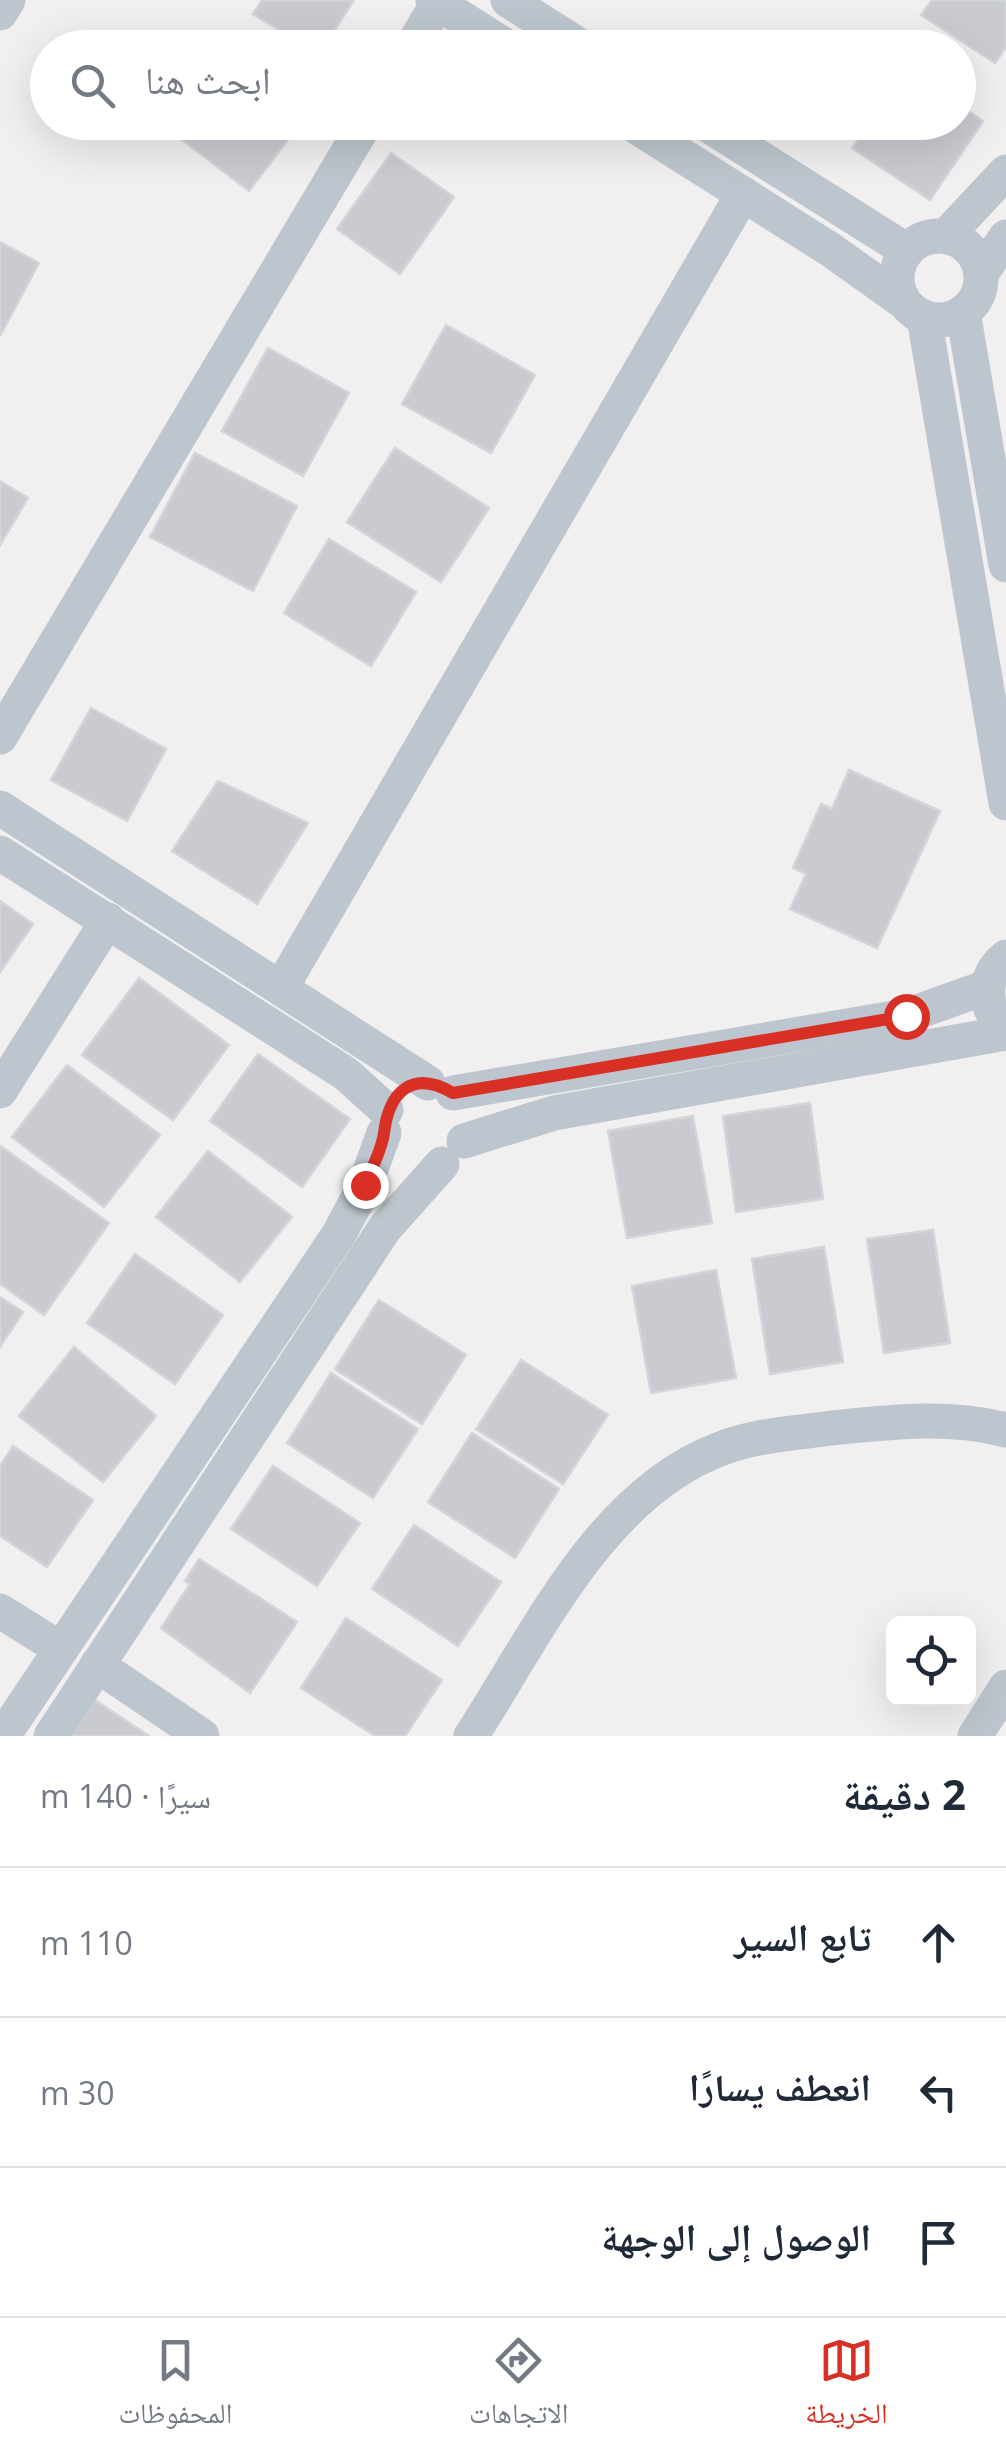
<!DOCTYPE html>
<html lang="ar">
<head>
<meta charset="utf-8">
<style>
  body { margin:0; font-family:"Open Sans","Noto Naskh Arabic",sans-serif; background:#f2f2f3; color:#1f2937; direction:rtl }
  .controls { position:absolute; right:30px; bottom:30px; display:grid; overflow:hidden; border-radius:15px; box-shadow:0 10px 40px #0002 }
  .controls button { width:90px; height:90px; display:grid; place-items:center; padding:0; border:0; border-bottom:2px solid #e0e1e3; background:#fff; color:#1f2937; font:50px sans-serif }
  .stop { position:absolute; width:30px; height:30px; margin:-22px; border:8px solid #d93025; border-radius:50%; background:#fff }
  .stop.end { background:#d93025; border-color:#fff; box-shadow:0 2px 10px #0008 }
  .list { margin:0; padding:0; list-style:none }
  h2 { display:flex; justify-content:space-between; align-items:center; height:130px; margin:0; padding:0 40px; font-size:42px }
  h2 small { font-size:32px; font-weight:400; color:#747a83 }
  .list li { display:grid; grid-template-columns:65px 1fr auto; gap:30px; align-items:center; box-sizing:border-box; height:150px; padding:0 40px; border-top:2px solid #e0e1e3 }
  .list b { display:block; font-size:38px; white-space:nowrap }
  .list em { font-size:32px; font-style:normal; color:#747a83 }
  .icon { flex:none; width:55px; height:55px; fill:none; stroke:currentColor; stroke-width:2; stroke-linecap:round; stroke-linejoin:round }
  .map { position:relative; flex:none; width:1006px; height:1736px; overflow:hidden; direction:ltr }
  .search { position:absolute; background:#fff; box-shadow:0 10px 40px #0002; left:30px; right:30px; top:30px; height:110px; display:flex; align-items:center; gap:25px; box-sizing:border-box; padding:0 35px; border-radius:55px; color:#747a83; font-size:38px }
  .sheet { height:580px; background:#fff }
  nav { display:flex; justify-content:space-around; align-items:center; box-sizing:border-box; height:140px; border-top:2px solid #e0e1e3; background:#fff; font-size:28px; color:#747a83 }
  nav a { display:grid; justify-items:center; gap:5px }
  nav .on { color:#d93025 }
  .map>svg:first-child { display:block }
  .building { fill:#c9cbd1; stroke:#d3d5da; stroke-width:2.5 }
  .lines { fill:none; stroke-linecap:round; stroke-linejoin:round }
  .minor { stroke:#bdc6ce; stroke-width:35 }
  .route { stroke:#d93025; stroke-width:12 }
</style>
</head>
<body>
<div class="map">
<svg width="1006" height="1736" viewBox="0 0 1006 1736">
  <rect width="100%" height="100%" fill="#f1efef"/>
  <g class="building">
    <path d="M262 0H261H354L323 48H308L253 14Z"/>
    <path d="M932 0H1006V47L995 63 921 15Z"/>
    <path d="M958 104 983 121 930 200 852 148 870 122H958Z"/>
    <path d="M270 122 290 137 249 191 160 123Z"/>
    <path d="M391 153 454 197 400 274 337 229Z"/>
    <path d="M0 242 39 263 0 336Z"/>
    <path d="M446 325 535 375 491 453 402 404Z"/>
    <path d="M268 348 349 393 303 476 222 431Z"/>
    <path d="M395 448 489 508 441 582 347 522Z"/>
    <path d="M195 453 297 506 253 591 150 537Z"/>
    <path d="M0 481 28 498 0 545Z"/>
    <path d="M329 539 416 592 371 666 284 613Z"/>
    <path d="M91 708 166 749 127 821 51 780Z"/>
    <path d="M849 770 940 811 877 948 790 909 806 874 793 868 821 804 832 809Z"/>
    <path d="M218 781 308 823 257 904 172 851Z"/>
    <path d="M0 901 33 924 0 972Z"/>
    <path d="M139 978 229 1045 173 1120 82 1055Z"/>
    <path d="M258 1054 350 1119 302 1187 210 1121Z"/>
    <path d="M67 1065 160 1135 104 1207 12 1137Z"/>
    <path d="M810 1103 823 1199 736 1212 723 1116Z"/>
    <path d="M693 1116 712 1223 627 1238 608 1131Z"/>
    <path d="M0 1146 109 1223 44 1315 0 1284Z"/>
    <path d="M208 1151 292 1217 240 1282 156 1217Z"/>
    <path d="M933 1230 950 1343 884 1353 867 1239Z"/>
    <path d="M824 1247 843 1362 770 1374 752 1259Z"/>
    <path d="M135 1254 223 1315 175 1384 87 1323Z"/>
    <path d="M716 1270 736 1378 651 1393 632 1286Z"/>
    <path d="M0 1297 23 1312 0 1347Z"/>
    <path d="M379 1300 466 1355 422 1424 335 1369Z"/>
    <path d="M74 1347 156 1416 103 1482 19 1416Z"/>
    <path d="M521 1360 608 1415 563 1484 476 1429Z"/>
    <path d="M331 1373 418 1429 373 1498 287 1443Z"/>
    <path d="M472 1433 559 1489 515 1558 428 1502Z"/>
    <path d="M13 1446 93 1500 47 1567 0 1536V1466Z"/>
    <path d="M273 1466 360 1523 317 1586 231 1529Z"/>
    <path d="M414 1525 501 1582 458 1646 372 1589Z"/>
    <path d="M199 1559 297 1622 250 1693 161 1628 190 1584 185 1581Z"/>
    <path d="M346 1618 442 1680 405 1736H375L301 1688Z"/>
    <path d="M95 1700 149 1736H71Z"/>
  </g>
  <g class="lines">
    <g class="minor">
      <path d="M433 0 509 48"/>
      <path d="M508 0 583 48"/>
      <path d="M0 13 8 0"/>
      <path d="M411 48 438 3"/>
      <path d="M629 122 831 250 904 302"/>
      <path d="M703 122 906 250"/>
      <circle cx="939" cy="278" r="42"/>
      <path d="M946 236 1006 172"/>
      <path d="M981 274 1006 237"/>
      <path d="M963 312 1006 565"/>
      <path d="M924 317 1006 803"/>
      <path d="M0 737 366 122"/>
      <path d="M0 808 428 1083"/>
      <path d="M0 853 346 1074 386 1110"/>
      <path d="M281 988 743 194"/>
      <path d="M991 1009C983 989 990 970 1006 957"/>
      <path d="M0 1091 108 920"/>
      <path d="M453 1093 906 1016 987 987"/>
      <path d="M464 1141 554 1113 1006 1033"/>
      <path d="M0 1611 61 1649"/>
      <path d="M97 1665 202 1736"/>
      <path d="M3 1736 339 1234 365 1185 384 1133"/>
      <path d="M51 1736 385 1228 442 1164"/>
      <path d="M471 1736C538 1633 601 1494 720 1449 756 1435 795 1433 832 1428 891 1422 948 1415 1006 1430"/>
      <path d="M975 1736 1006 1687"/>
    </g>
  </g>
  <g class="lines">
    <path class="route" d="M365 1185C371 1169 382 1150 384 1133 389 1092 412 1069 453 1093L906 1016"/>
  </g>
</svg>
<div class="controls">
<button><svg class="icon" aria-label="locate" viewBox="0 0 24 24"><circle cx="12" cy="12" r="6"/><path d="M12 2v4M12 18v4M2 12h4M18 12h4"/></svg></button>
</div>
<div class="stop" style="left:906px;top:1016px"></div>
<div class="stop end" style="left:365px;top:1185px"></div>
<div class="search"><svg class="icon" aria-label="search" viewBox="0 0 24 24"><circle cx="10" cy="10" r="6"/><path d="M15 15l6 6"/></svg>ابحث هنا</div>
</div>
<section class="sheet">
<h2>2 دقيقة<small>سيرًا · 140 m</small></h2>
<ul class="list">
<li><svg class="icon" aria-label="ahead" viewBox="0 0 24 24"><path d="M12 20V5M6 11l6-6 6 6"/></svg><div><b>تابع السير</b></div><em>110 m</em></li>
<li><svg class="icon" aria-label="left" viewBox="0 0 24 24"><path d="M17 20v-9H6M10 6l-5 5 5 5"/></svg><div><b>انعطف يسارًا</b></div><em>30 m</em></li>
<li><svg class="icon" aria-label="arrive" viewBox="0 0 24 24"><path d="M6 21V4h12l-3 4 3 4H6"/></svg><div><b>الوصول إلى الوجهة</b></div></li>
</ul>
</section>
<nav>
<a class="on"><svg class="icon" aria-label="map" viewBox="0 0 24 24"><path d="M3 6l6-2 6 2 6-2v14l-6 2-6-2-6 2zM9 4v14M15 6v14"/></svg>الخريطة</a>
<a><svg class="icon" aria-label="directions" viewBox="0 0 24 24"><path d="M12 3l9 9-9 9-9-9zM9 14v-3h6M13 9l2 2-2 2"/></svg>الاتجاهات</a>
<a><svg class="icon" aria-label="saved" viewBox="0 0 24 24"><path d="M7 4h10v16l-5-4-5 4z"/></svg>المحفوظات</a>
</nav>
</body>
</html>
